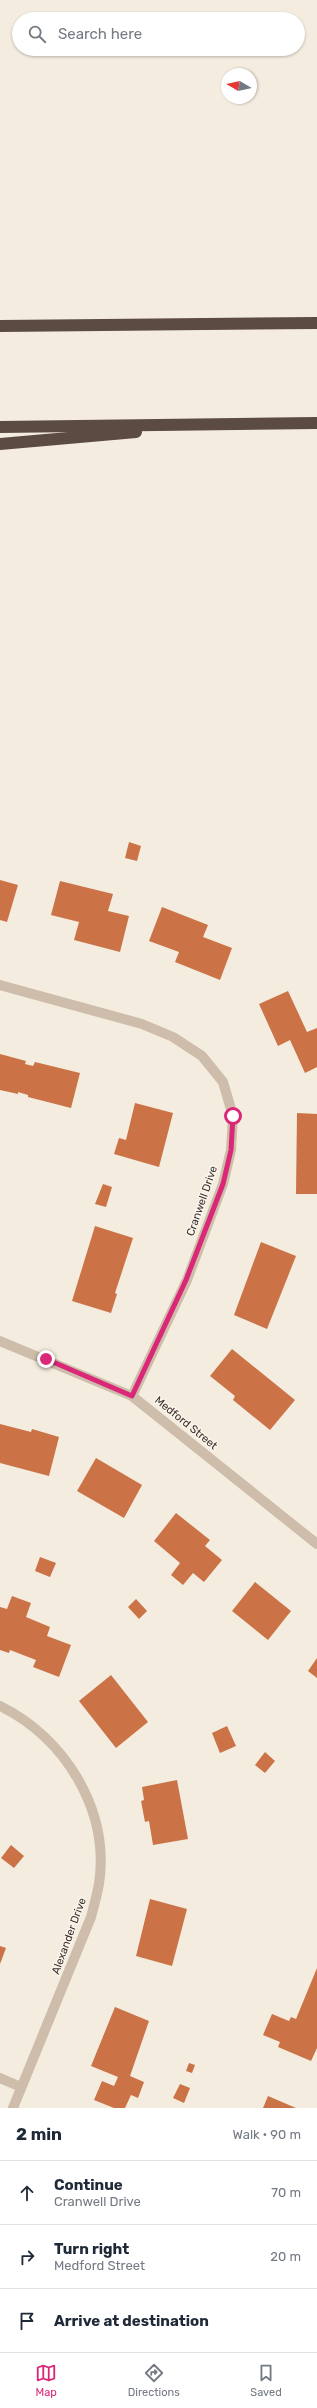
<!DOCTYPE html>
<html lang="en">
<head>
<meta charset="utf-8">
<style>
  body { margin:0; font-family:Rubik,sans-serif; background:#f2f2f3; color:#1f2937 }
  .compass { position:absolute; left:221px; top:68px; width:36px; height:36px; border-radius:50%; background:#fff; box-shadow:0 1px 3px #0004; rotate:279deg }
  .stop { position:absolute; width:12px; height:12px; margin:-9px; border:3px solid #db2777; border-radius:50%; background:#fff }
  .stop.end { background:#db2777; border-color:#fff; box-shadow:0 1px 4px #0008 }
  .list { margin:0; padding:0; list-style:none }
  h2 { display:flex; justify-content:space-between; align-items:center; height:52px; margin:0; padding:0 16px; font-size:17px }
  h2 small { font-size:13px; font-weight:400; color:#747a83 }
  .list li { display:grid; grid-template-columns:26px 1fr auto; gap:12px; align-items:center; box-sizing:border-box; height:64px; padding:0 16px; border-top:1px solid #e0e1e3 }
  .list b { display:block; font-size:15px; white-space:nowrap }
  .list p { margin:0; font-size:13px; white-space:nowrap; color:#747a83 }
  .list em { font-size:13px; font-style:normal; color:#747a83 }
  .icon { flex:none; width:22px; height:22px; fill:none; stroke:currentColor; stroke-width:2; stroke-linecap:round; stroke-linejoin:round }
  .map { position:relative; flex:none; width:317px; height:2108px; overflow:hidden }
  .search { position:absolute; background:#fff; box-shadow:0 1px 3px #0004; left:12px; right:12px; top:12px; height:44px; display:flex; align-items:center; gap:10px; box-sizing:border-box; padding:0 14px; border-radius:22px; color:#747a83; font-size:15px }
  .sheet { height:244px; background:#fff }
  nav { display:flex; justify-content:space-around; align-items:center; box-sizing:border-box; height:56px; border-top:1px solid #e0e1e3; background:#fff; font-size:11px; color:#747a83 }
  nav a { display:grid; justify-items:center; gap:2px }
  nav .on { color:#db2777 }
  .map>svg:first-child { display:block }
  .building { fill:#cb7346 }
  .lines { fill:none; stroke-linecap:round; stroke-linejoin:round }
  .minor { stroke:#cdbdaa; stroke-width:10 }
  .motorway { stroke:#5b4b40; stroke-width:12 }
  .route { stroke:#db2777; stroke-width:5 }
  .labels { text-anchor:middle; dominant-baseline:central; stroke-width:3; stroke-linejoin:round; paint-order:stroke }
  .street-label { font-size:11px; fill:#3a302a; stroke:#fbf5ec }
</style>
</head>
<body>
<div class="map">
<svg width="317" height="2108" viewBox="0 0 317 2108">
  <rect width="100%" height="100%" fill="#f4ecdf"/>
  <g class="building">
    <path d="M129 842 141 846 137 861 125 858Z"/>
    <path d="M0 880 18 885 7 922 0 920Z"/>
    <path d="M60 881 113 894 108 911 129 916 120 952 74 940 79 922 51 915Z"/>
    <path d="M162 907 208 925 203 937 232 948 220 980 175 962 179 952 149 941Z"/>
    <path d="M288 991 307 1032 317 1028V1067L305 1073 290 1040 278 1046 259 1004Z"/>
    <path d="M0 1054 26 1061 25 1064 33 1066 35 1062 80 1073 71 1108 28 1097V1095L18 1092V1094L0 1090Z"/>
    <path d="M135 1103 173 1113 159 1167 114 1154 119 1138 126 1140Z"/>
    <path d="M297 1113 317 1114V1194H296Z"/>
    <path d="M103 1184 112 1187 106 1207 95 1204Z"/>
    <path d="M95 1226 133 1238 115 1293 117 1294 111 1313 72 1301Z"/>
    <path d="M261 1242 296 1256 267 1329 234 1315Z"/>
    <path d="M232 1349 295 1400 270 1430 233 1400 235 1396 210 1376Z"/>
    <path d="M0 1424 31 1432 32 1429 59 1437 49 1476 0 1463Z"/>
    <path d="M96 1458 142 1485 124 1518 77 1491Z"/>
    <path d="M176 1513 210 1540 205 1546 222 1560 204 1582 193 1573 183 1585 171 1575 180 1563 154 1541Z"/>
    <path d="M40 1557 56 1563 50 1577 35 1571Z"/>
    <path d="M255 1582 291 1611 268 1640 232 1611Z"/>
    <path d="M12 1596 31 1603 26 1617 50 1627 47 1636 71 1645 59 1677 33 1667 36 1660 10 1650 9 1653 0 1650V1607L7 1609Z"/>
    <path d="M136 1599 147 1611 139 1619 128 1607Z"/>
    <path d="M317 1658V1678L308 1671Z"/>
    <path d="M111 1675 148 1722 116 1748 79 1701Z"/>
    <path d="M227 1726 236 1746 220 1753 212 1733Z"/>
    <path d="M265 1752 275 1761 265 1773 255 1765Z"/>
    <path d="M177 1780 188 1839 153 1845 149 1821 145 1822 141 1801 144 1800 142 1787Z"/>
    <path d="M11 1845 24 1856 14 1868 1 1858Z"/>
    <path d="M150 1899 187 1909 172 1966 136 1956Z"/>
    <path d="M0 1946 6 1948 0 1964Z"/>
    <path d="M317 1968V2048L311 2061 278 2047 280 2042 263 2035 272 2014 289 2021 291 2017 296 2019Z"/>
    <path d="M115 2007 149 2021 130 2076 144 2082 138 2098 131 2095 125 2108H114L94 2100 102 2081 114 2086 118 2077 91 2066Z"/>
    <path d="M189 2063 195 2065 192 2073 186 2071Z"/>
    <path d="M180 2084 190 2088 184 2103 173 2098Z"/>
    <path d="M268 2096 296 2108H263Z"/>
  </g>
  <g class="lines">
    <g class="minor">
      <path d="M0 985 142 1024 173 1037 202 1056 223 1082 233 1116 231 1150 223 1184 187 1280 132 1396"/>
      <path d="M0 1341 132 1396 317 1544"/>
      <path d="M0 1706C65 1738 110 1810 99 1884 97 1895 94 1906 91 1917L13 2108"/>
      <path d="M0 2078 21 2087"/>
    </g>
    <g class="motorway">
      <path d="M0 326 317 323"/>
      <path d="M0 427 317 423"/>
      <path d="M0 444 136 432"/>
    </g>
  </g>
  <g class="lines">
    <path class="route" d="M46 1359 132 1396 186 1280 223 1184 231 1150 233 1116"/>
  </g>
  <g class="labels">
    <g class="street-label">
      <text transform="translate(202 1201) rotate(-71)">Cranwell Drive</text>
      <text transform="translate(186 1423) rotate(39)">Medford Street</text>
      <text transform="translate(69 1936) rotate(-70)">Alexander Drive</text>
    </g>
  </g>
</svg>
<svg class="compass" viewBox="-18 -18 36 36"><path d="M0-13l5 13h-10z" fill="#e53935"/><path d="M0 13l5-13h-10z" fill="#747a83"/></svg>
<div class="stop" style="left:233px;top:1116px"></div>
<div class="stop end" style="left:46px;top:1359px"></div>
<div class="search"><svg class="icon" aria-label="search" viewBox="0 0 24 24"><circle cx="10" cy="10" r="6"/><path d="M15 15l6 6"/></svg>Search here</div>
</div>
<section class="sheet">
<h2>2 min<small>Walk · 90 m</small></h2>
<ul class="list">
<li><svg class="icon" aria-label="ahead" viewBox="0 0 24 24"><path d="M12 20V5M6 11l6-6 6 6"/></svg><div><b>Continue</b><p>Cranwell Drive</p></div><em>70 m</em></li>
<li><svg class="icon" aria-label="right" viewBox="0 0 24 24"><path d="M7 20v-9h11M14 6l5 5-5 5"/></svg><div><b>Turn right</b><p>Medford Street</p></div><em>20 m</em></li>
<li><svg class="icon" aria-label="arrive" viewBox="0 0 24 24"><path d="M6 21V4h12l-3 4 3 4H6"/></svg><div><b>Arrive at destination</b></div></li>
</ul>
</section>
<nav>
<a class="on"><svg class="icon" aria-label="map" viewBox="0 0 24 24"><path d="M3 6l6-2 6 2 6-2v14l-6 2-6-2-6 2zM9 4v14M15 6v14"/></svg>Map</a>
<a><svg class="icon" aria-label="directions" viewBox="0 0 24 24"><path d="M12 3l9 9-9 9-9-9zM9 14v-3h6M13 9l2 2-2 2"/></svg>Directions</a>
<a><svg class="icon" aria-label="saved" viewBox="0 0 24 24"><path d="M7 4h10v16l-5-4-5 4z"/></svg>Saved</a>
</nav>
</body>
</html>
